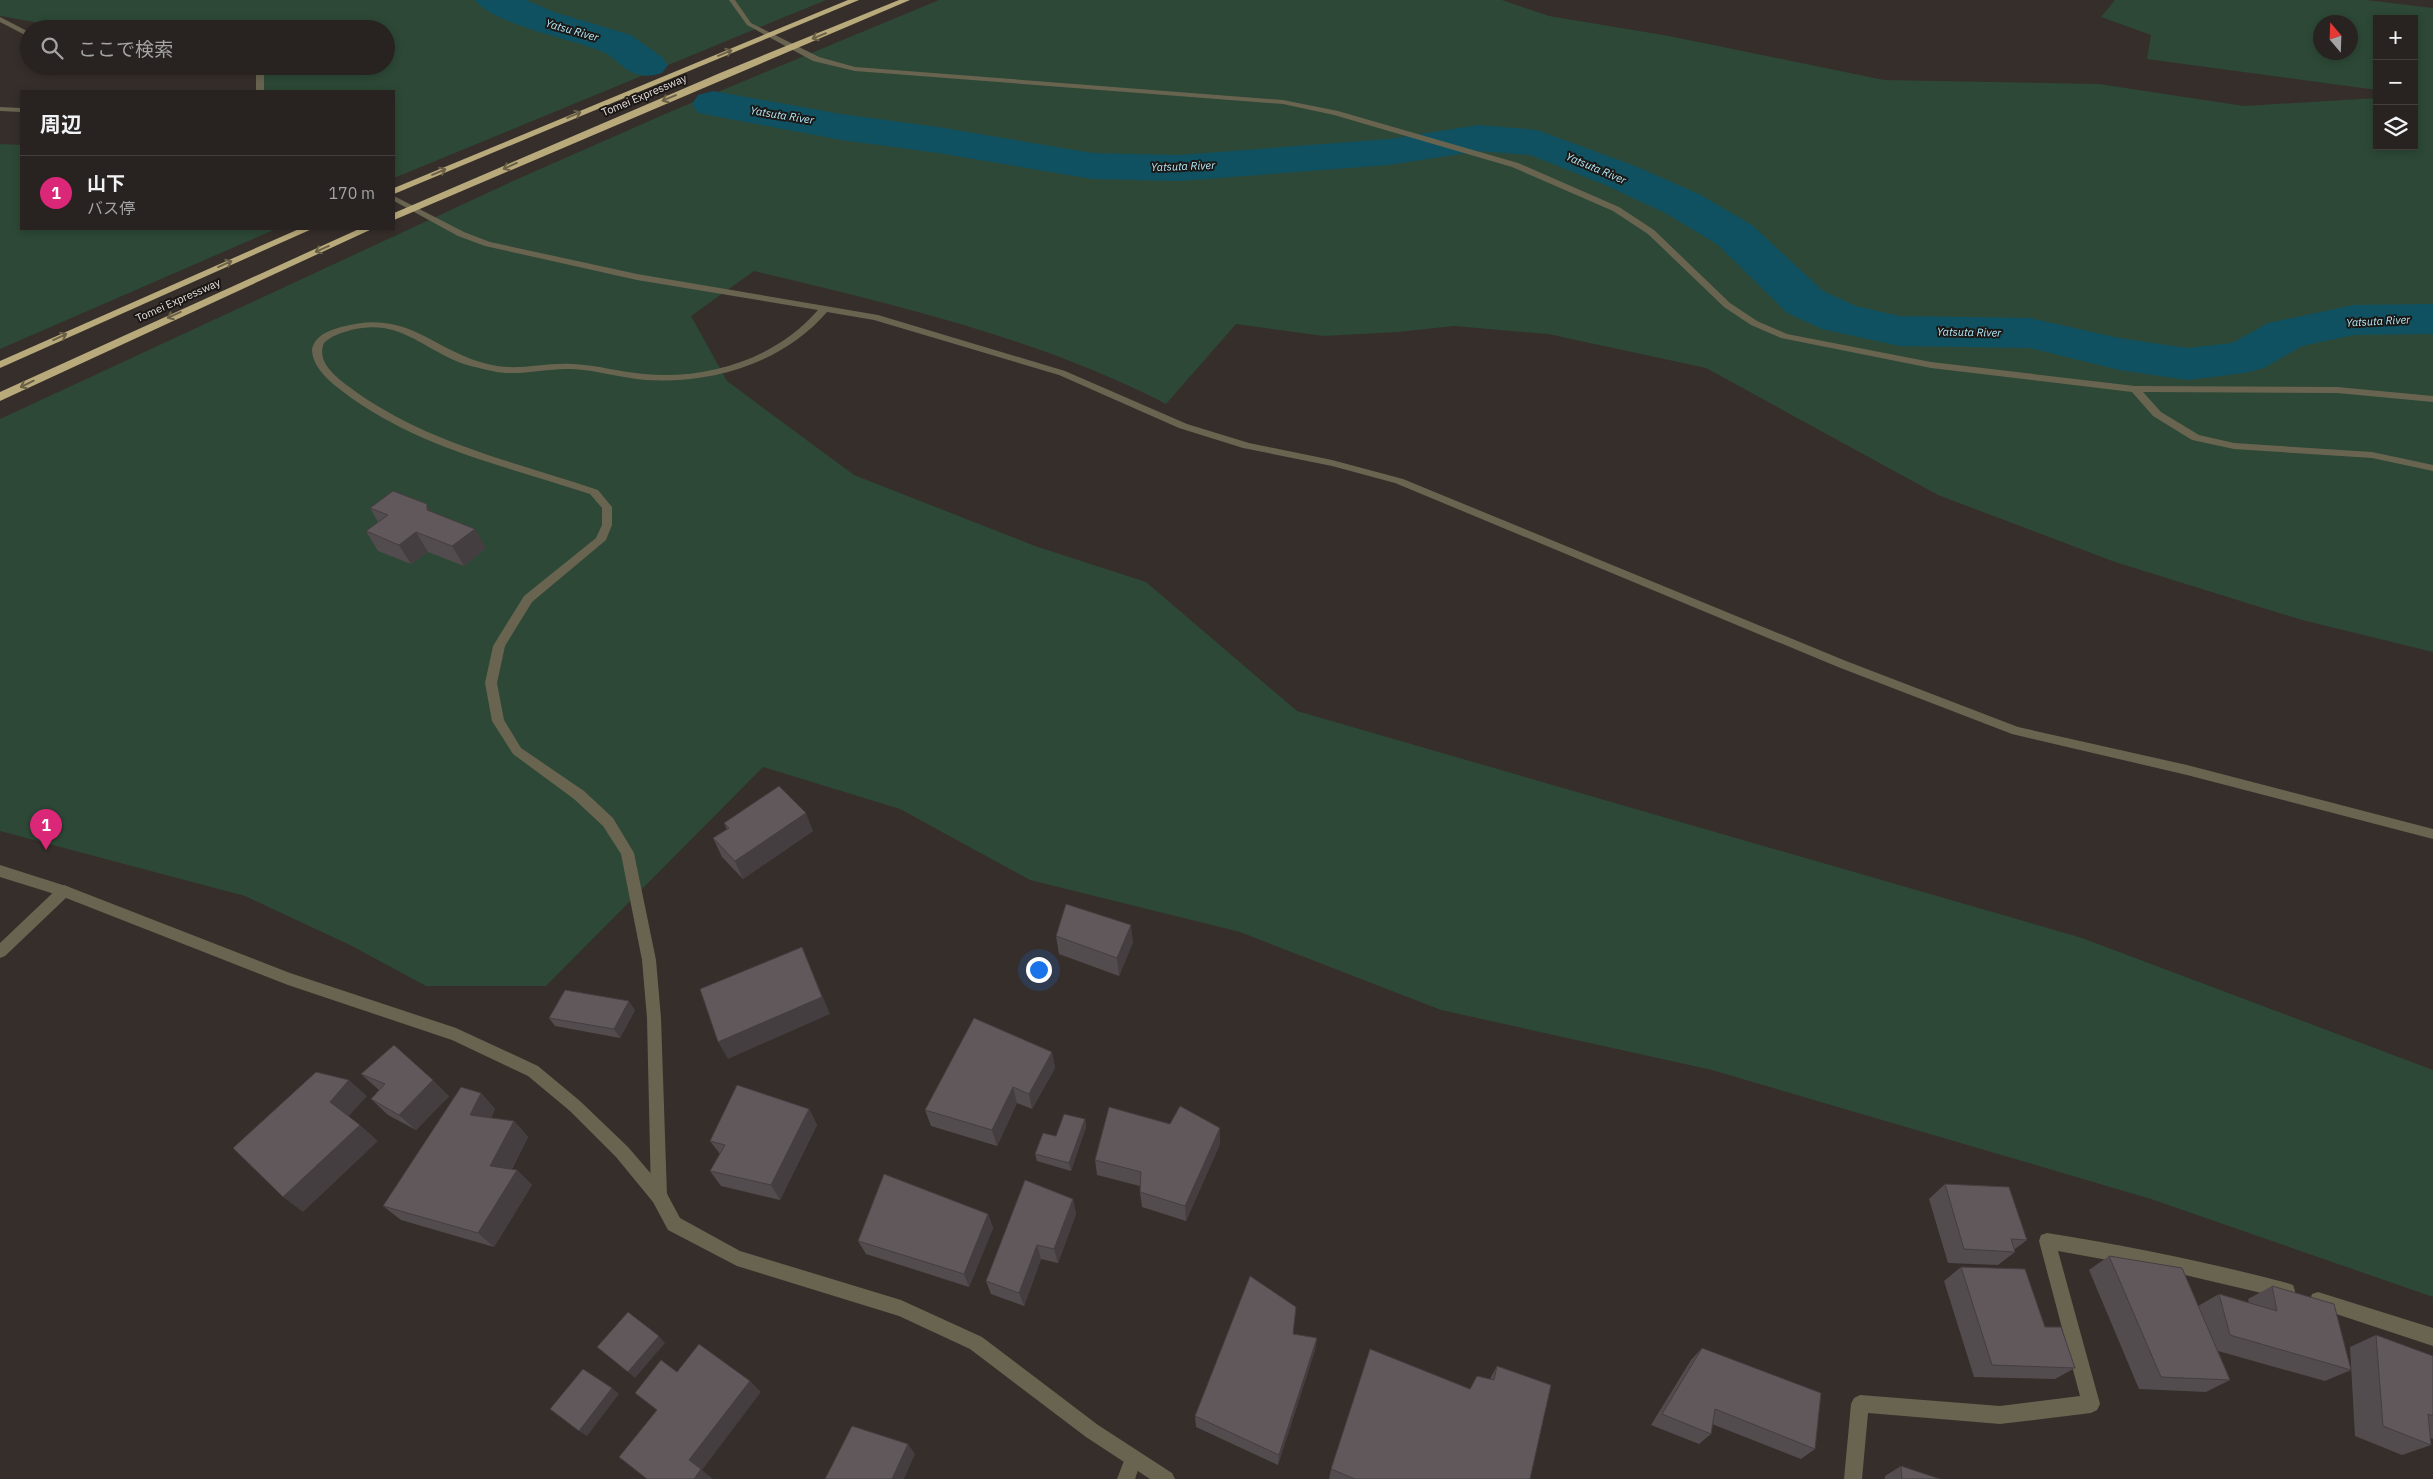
<!DOCTYPE html>
<html lang="ja">
<head>
<meta charset="utf-8">
<style>
  body { margin:0; font-family:"IBM Plex Sans","Noto Sans JP",sans-serif; background:#342f2d; color:#f1f3f6 }
  .controls { position:absolute; right:15px; top:15px; display:grid; overflow:hidden; border-radius:0px; box-shadow:0 2px 8px #0003 }
  .controls button { width:45px; height:45px; display:grid; place-items:center; padding:0; border:0; border-bottom:1px solid #443f3e; background:#282220; color:#f1f3f6; font:25px sans-serif }
  .compass { position:absolute; left:2313px; top:15px; width:45px; height:45px; border-radius:50%; background:#282220; box-shadow:0 2px 8px #0003; rotate:341deg }
  .you { position:absolute; left:1038px; top:969px; width:18px; height:18px; margin:-12px; border:4px solid #fff; border-radius:50%; background:#1a73e8; box-shadow:0 0 0 8px #1a73e833 }
  .badge { display:grid; place-items:center; width:32px; height:32px; border-radius:50%; background:#db2777; color:#fff; font-size:16px; font-weight:700 }
  .pin { position:absolute; translate:-50% -41px; filter:drop-shadow(0 1px 2px #0008) }
  .pin::after { content:''; position:absolute; top:26px; width:18px; height:15px; background:inherit; clip-path:polygon(0 0,100% 0,50% 100%) }
  .list { margin:0; padding:0; list-style:none }
  h2 { display:flex; justify-content:space-between; align-items:center; height:65px; margin:0; padding:0 20px; font-size:21px }
  h2 small { font-size:16px; font-weight:400; color:#a5a4a5 }
  .list li { display:grid; grid-template-columns:32px 1fr auto; gap:15px; align-items:center; box-sizing:border-box; height:75px; padding:0 20px; border-top:1px solid #443f3e }
  .list b { display:block; font-size:19px; white-space:nowrap }
  .list p { margin:0; font-size:16px; white-space:nowrap; color:#a5a4a5 }
  .list em { font-size:16px; font-style:normal; color:#a5a4a5 }
  .icon { flex:none; width:28px; height:28px; fill:none; stroke:currentColor; stroke-width:2; stroke-linecap:round; stroke-linejoin:round }
  .map { position:relative; flex:none; width:2433px; height:1479px; overflow:hidden }
  .search { position:absolute; background:#282220; box-shadow:0 2px 8px #0003; left:20px; top:20px; width:375px; height:55px; display:flex; align-items:center; gap:12px; box-sizing:border-box; padding:0 18px; border-radius:28px; color:#a5a4a5; font-size:19px }
  .panel { position:absolute; background:#282220; box-shadow:0 2px 8px #0003; left:20px; top:90px; width:375px; height:140px; border-radius:0px }
  .map>svg:first-child { display:block }
  .green { fill:#2d4836; fill-rule:evenodd }
  .lines { fill:none; stroke-linecap:round; stroke-linejoin:round }
  .river { fill:#0f5161; fill-rule:evenodd }
  .service { fill:#696450; fill-rule:evenodd }
  .minor { fill:#696450; fill-rule:evenodd }
  .tertiary { fill:#696450; fill-rule:evenodd }
  .motorway { fill:#b8aa7a; fill-rule:evenodd }
  .wall { fill:#534c4f }
  .shaded-wall { fill:#443e40 }
  .building { fill:#61585c; stroke:#443e40 }
  .oneway { stroke:#6a6048 }
  .labels { text-anchor:middle; dominant-baseline:central; stroke-width:4; stroke-linejoin:round; paint-order:stroke }
  .far-water-label { font-size:11px; font-style:italic; fill:#b5eafa; stroke:#1b1715 }
  .far-street-label { font-size:11px; fill:#e5dfdd; stroke:#1b1715 }
</style>
</head>
<body>
<div class="map">
<svg width="2433" height="1479" viewBox="0 0 2433 1479">
  <rect width="100%" height="100%" fill="#362e2a"/>
  <g class="green">
    <path d="M0 0H826L394 178V91H258L260 75 248 66H386V29H61L57 26 0 16Z"/>
    <path d="M939 0H1502L1549 16 1669 36 1884 80 2099 84 2244 106 2377 98V146H2414V19H2377V90L2147 59 2151 35 2101 17 2115 0H2366L2433 8V652L2302 620 2115 562 1938 495 1706 368 1548 334 1454 326 1398 332 1324 336 1236 324 1166 404C1039 338 892 304 754 271L691 316 727 381 854 475 1035 546 1146 582 1297 711 2082 938 2433 1070V1297L2151 1199 1712 1070 1441 1010 1240 932 1030 880 900 809 763 767 546 986H426L350 945 245 896 0 831V419L513 181 672 111ZM2320 22H2350V52H2320Z"/>
    <path d="M0 144 21 145V229H276L0 349Z"/>
  </g>
  <g class="lines">
    <g class="river">
      <path d="M475 0H526L554 12 631 35 662 57 668 65 662 73C652 76 646 77 636 74 623 70 614 56 601 51 572 39 492 24 475 0Z"/>
      <path d="M713 91 841 114 938 127 1092 153 1179 155 1389 139 1479 125 1537 130 1635 166 1699 194 1752 225 1823 291 1856 306 1899 316 2030 318 2119 338 2187 348 2232 343 2268 323 2354 305 2433 304V334L2354 335 2302 346 2264 368 2245 373 2187 380 2119 370 2030 348 1899 346 1822 329 1787 313 1718 245 1667 214 1603 184 1530 155 1479 151 1389 165 1179 181 1092 179 938 153 841 140 698 113 692 104 698 95Z"/>
    </g>
    <g class="service">
      <path d="M0 17 29 32V37L0 22Z"/>
      <path d="M250 66H257L264 75V91H256V75Z"/>
    </g>
    <g class="minor">
      <path d="M729 0H735L751 23 819 57 855 67 1283 100 1338 111 1518 163 1619 207 1654 230 1730 303 1757 321 1787 334 1931 362 2135 386 2337 387 2433 396V402L2337 393 2143 392 2161 412 2199 435 2234 443 2372 452 2433 465V471L2372 458 2234 449 2192 440 2153 416 2132 392 1931 368 1781 338 1751 325 1724 307 1648 234 1613 211 1512 167 1334 115 1283 104 855 71 813 61 747 25Z"/>
      <path d="M394 196 464 232 490 242 637 274 878 315 1065 371 1187 424 1249 443 1332 460 1403 479 1846 661 2018 727 2187 765 2433 829V839L2187 775 2012 734 1838 667 1395 483 1332 466 1243 448 1179 428 1059 375 874 320 827 312C783 363 713 384 646 380 621 378 597 370 571 369 545 368 518 377 492 371 480 368 467 366 456 361 417 344 397 319 351 330 341 333 331 336 324 343 316 361 335 376 348 386 424 443 510 460 598 490L612 507V525L606 540 532 602 505 646 497 683 504 720 521 748 584 791 613 818 634 853 656 960 661 1018 667 1196 665 1202 659 1204 653 1202 651 1196 647 1018 642 960 621 854 603 826 574 799 513 754 492 721 485 683 493 646 524 596 596 538 602 525V508L590 494C503 465 417 448 342 391 329 381 312 367 312 349 316 335 328 331 341 327 412 307 434 355 497 366 522 370 548 362 573 364 597 365 620 372 644 374 707 380 776 359 818 310L637 280 485 246 458 236 394 201Z"/>
      <path d="M64 885 69 887 71 891 69 895 5 956 0 958V943L59 887Z"/>
      <path d="M2047 1233C2128 1246 2208 1262 2287 1283L2293 1285 2295 1291 2293 1297 2287 1299 2168 1271 2058 1251 2100 1404 2097 1410 2091 1413 2000 1424 1868 1413 1862 1479H1844L1851 1404 1854 1398 1860 1395 2000 1406 2080 1396 2039 1241 2041 1235Z"/>
      <path d="M2318 1292 2433 1328V1346L2312 1306 2310 1300 2312 1294Z"/>
      <path d="M1133 1450 1139 1453 1142 1459 1135 1479H1117L1127 1453Z"/>
    </g>
    <g class="tertiary">
      <path d="M0 107 21 108V112L0 111Z"/>
      <path d="M0 865 69 887 290 973 456 1028 538 1066 580 1101 628 1147 665 1190 680 1218 740 1251 901 1300 982 1337 1098 1425 1172 1473 1175 1479H1150L1086 1437 970 1349 899 1316 737 1266 668 1230 653 1202 616 1157 570 1111 528 1076 452 1040 288 985 61 896 0 877Z"/>
    </g>
    <g class="motorway">
      <path d="M848 0H859L394 194V188Z"/>
      <path d="M899 0H910L394 220V213L720 73Z"/>
      <path d="M299 229H312L0 368V361Z"/>
      <path d="M359 229H372L0 401V392Z"/>
    </g>
  </g>
  <g class="wall">
    <path d="M370 508 431 512 486 548 464 566 428 552 411 564 378 551 366 531 378 522Z"/>
    <path d="M724 823 813 831 743 879 722 857 713 838 727 830Z"/>
    <path d="M1056 936 1133 942 1119 976 1059 954Z"/>
    <path d="M635 1010 620 1038 555 1026 549 1018Z"/>
    <path d="M1052 1052 1055 1068 1032 1109 1017 1103 997 1146 931 1126 925 1110Z"/>
    <path d="M361 1074 449 1096 416 1130 388 1115 371 1099 379 1090Z"/>
    <path d="M481 1093 495 1109 491 1118 514 1121 528 1137 512 1169 517 1170 532 1185 494 1247 401 1220 383 1206Z"/>
    <path d="M809 1109 817 1125 780 1200 721 1186 710 1171 720 1154 710 1141Z"/>
    <path d="M1085 1119 1086 1127 1071 1171 1037 1161 1035 1154 1056 1136Z"/>
    <path d="M1220 1144 1186 1221 1142 1207 1140 1192V1186L1097 1175 1095 1160Z"/>
    <path d="M1945 1184 2027 1240 2015 1249V1252L1998 1265 1948 1263 1929 1199Z"/>
    <path d="M1073 1199 1076 1214 1058 1263 1041 1259 1024 1306 991 1294 986 1281Z"/>
    <path d="M988 1214 993 1228 969 1287 866 1254 858 1241Z"/>
    <path d="M2109 1256 2198 1306 2219 1294 2249 1303 2248 1299 2272 1286 2351 1370 2325 1381 2218 1351 2230 1380 2206 1392 2139 1389 2089 1270Z"/>
    <path d="M1961 1267 2045 1327 2075 1368 2055 1379 1974 1377 1944 1281Z"/>
    <path d="M1293 1334 1317 1338 1315 1350 1278 1465 1196 1427 1195 1416Z"/>
    <path d="M2376 1335 2433 1356V1439L2430 1438 2431 1445 2402 1455 2355 1436 2350 1347Z"/>
    <path d="M1702 1348 1815 1449 1801 1459 1712 1424 1711 1434 1699 1444 1651 1425 1691 1360Z"/>
    <path d="M1497 1366 1530 1479H1329L1331 1469 1470 1389 1490 1379Z"/>
    <path d="M1901 1466 1940 1479H1885V1476Z"/>
  </g>
  <g class="shaded-wall">
    <path d="M427 504 438 524 427 510Z"/>
    <path d="M475 529 486 548 464 566 452 546Z"/>
    <path d="M416 532 428 552 411 564 399 545Z"/>
    <path d="M806 813 813 831 743 879 735 861Z"/>
    <path d="M1131 925 1133 942 1119 976 1117 958Z"/>
    <path d="M802 947 830 1014 728 1059 718 1042Z"/>
    <path d="M629 1001 635 1010 620 1038 614 1029Z"/>
    <path d="M1052 1052 1055 1068 1032 1109 1029 1094Z"/>
    <path d="M349 1080 367 1096 348 1117 330 1102Z"/>
    <path d="M433 1080 449 1096 416 1130 399 1115Z"/>
    <path d="M1013 1087 1017 1103 997 1146 992 1130Z"/>
    <path d="M481 1093 495 1109 485 1130 470 1115Z"/>
    <path d="M809 1109 817 1125 780 1200 771 1185Z"/>
    <path d="M1085 1119 1086 1127 1071 1171 1069 1163Z"/>
    <path d="M514 1121 528 1137 505 1181 490 1166Z"/>
    <path d="M360 1125 378 1141 303 1212 283 1197Z"/>
    <path d="M1220 1128V1144L1186 1221 1185 1206Z"/>
    <path d="M517 1170 532 1185 494 1247 478 1233Z"/>
    <path d="M1073 1199 1076 1214 1058 1263 1054 1249Z"/>
    <path d="M988 1214 993 1228 969 1287 964 1274Z"/>
    <path d="M1037 1245 1041 1259 1024 1306 1019 1293Z"/>
    <path d="M659 1336 665 1343 635 1378 628 1372Z"/>
    <path d="M1317 1338 1315 1350 1278 1465 1279 1455Z"/>
    <path d="M750 1381 761 1392 702 1470 713 1479H694L689 1460Z"/>
    <path d="M612 1388 619 1394 587 1436 579 1431Z"/>
    <path d="M908 1444 915 1454 904 1479H892Z"/>
  </g>
  <g class="building">
    <path d="M393 491 427 504V510L475 529 452 546 416 532 399 545 366 531 388 515 370 508Z"/>
    <path d="M779 786 806 813 735 861 713 838 729 828 724 823Z"/>
    <path d="M1066 904 1131 925 1117 958 1056 936Z"/>
    <path d="M802 947 822 997 718 1042 700 989Z"/>
    <path d="M565 990 629 1001 614 1029 549 1018Z"/>
    <path d="M974 1018 1052 1052 1029 1094 1013 1087 992 1130 925 1110Z"/>
    <path d="M394 1045 433 1080 399 1115 371 1099 385 1084 361 1074Z"/>
    <path d="M316 1072 349 1080 330 1102 360 1125 283 1197 233 1148Z"/>
    <path d="M737 1085 809 1109 771 1185 710 1171 725 1145 710 1141Z"/>
    <path d="M461 1087 481 1093 470 1115 514 1121 490 1166 517 1170 478 1233 383 1206Z"/>
    <path d="M1180 1106 1220 1128 1185 1206 1140 1192 1141 1172 1095 1160 1109 1107 1170 1124Z"/>
    <path d="M1064 1114 1085 1119 1069 1163 1035 1154 1043 1133 1056 1136Z"/>
    <path d="M884 1174 988 1214 964 1274 858 1241Z"/>
    <path d="M1025 1180 1073 1199 1054 1249 1037 1245 1019 1293 986 1281Z"/>
    <path d="M1945 1184 2009 1187 2027 1240 2011 1239 2015 1252 1964 1249Z"/>
    <path d="M2109 1256 2182 1268 2230 1380 2161 1377Z"/>
    <path d="M1961 1267 2025 1269 2045 1327H2061L2075 1368 1992 1365Z"/>
    <path d="M1250 1276 1296 1307 1293 1334 1317 1338 1279 1455 1195 1416Z"/>
    <path d="M2272 1286 2334 1304 2351 1370 2230 1335 2219 1294 2277 1311Z"/>
    <path d="M628 1312 659 1336 628 1372 597 1347Z"/>
    <path d="M2376 1335 2433 1356V1416L2428 1414 2431 1445 2383 1426Z"/>
    <path d="M699 1344 750 1381 689 1460 701 1469 694 1479H647L619 1457 657 1410 635 1393 661 1360 677 1372Z"/>
    <path d="M1702 1348 1821 1393 1815 1449 1715 1409 1711 1434 1662 1414Z"/>
    <path d="M1370 1349 1470 1389 1477 1376 1494 1380 1497 1366 1551 1385 1530 1479H1355L1331 1469Z"/>
    <path d="M583 1369 612 1388 579 1431 550 1409Z"/>
    <path d="M852 1426 908 1444 892 1479H825Z"/>
    <path d="M1901 1466 1940 1479H1902Z"/>
  </g>
  <defs><path id="oneway-shaft" d="M-6 0H5M1.5-3L5.5 0L1.5 3" fill="none" stroke-width="1.6" stroke-linecap="round" stroke-linejoin="round" transform="scale(1.25)"/></defs>
  <g class="oneway">
    <use href="#oneway-shaft" transform="translate(819 36) rotate(158)"/>
    <use href="#oneway-shaft" transform="translate(725 53) rotate(-22)"/>
    <use href="#oneway-shaft" transform="translate(669 98) rotate(157)"/>
    <use href="#oneway-shaft" transform="translate(574 115) rotate(-23)"/>
    <use href="#oneway-shaft" transform="translate(510 166) rotate(156)"/>
    <use href="#oneway-shaft" transform="translate(439 172) rotate(-23)"/>
    <use href="#oneway-shaft" transform="translate(322 249) rotate(156)"/>
    <use href="#oneway-shaft" transform="translate(225 264) rotate(-24)"/>
    <use href="#oneway-shaft" transform="translate(174 315) rotate(156)"/>
    <use href="#oneway-shaft" transform="translate(60 337) rotate(-25)"/>
    <use href="#oneway-shaft" transform="translate(27 384) rotate(154)"/>
  </g>
  <g class="labels">
    <g class="far-water-label">
      <text transform="translate(572 30) rotate(16)">Yatsu River</text>
      <text transform="translate(782 115) rotate(9)">Yatsuta River</text>
      <text transform="translate(1183 166) rotate(-2)">Yatsuta River</text>
      <text transform="translate(1596 168) rotate(23)">Yatsuta River</text>
      <text transform="translate(2378 321) rotate(-3)">Yatsuta River</text>
      <text transform="translate(1969 332) rotate(1)">Yatsuta River</text>
    </g>
    <g class="far-street-label">
      <text transform="translate(644 95) rotate(-23)">Tomei Expressway</text>
      <text transform="translate(178 300) rotate(-24)">Tomei Expressway</text>
    </g>
  </g>
</svg>
<div class="controls">
<button>+</button>
<button>−</button>
<button><svg class="icon" aria-label="layers" viewBox="0 0 24 24"><path d="M12 4l9 5-9 5-9-5zM3 14l9 5 9-5"/></svg></button>
</div>
<svg class="compass" viewBox="-18 -18 36 36"><path d="M0-13l5 13h-10z" fill="#e53935"/><path d="M0 13l5-13h-10z" fill="#a5a4a5"/></svg>
<div class="you"></div>
<div class="pin badge" style="left:46px;top:850px">1</div>
<div class="search"><svg class="icon" aria-label="search" viewBox="0 0 24 24"><circle cx="10" cy="10" r="6"/><path d="M15 15l6 6"/></svg>ここで検索</div>
<section class="panel">
<h2>周辺<small></small></h2>
<ul class="list">
<li><span class="badge">1</span><div><b>山下</b><p>バス停</p></div><em>170 m</em></li>
</ul>
</section>
</div>
</body>
</html>
